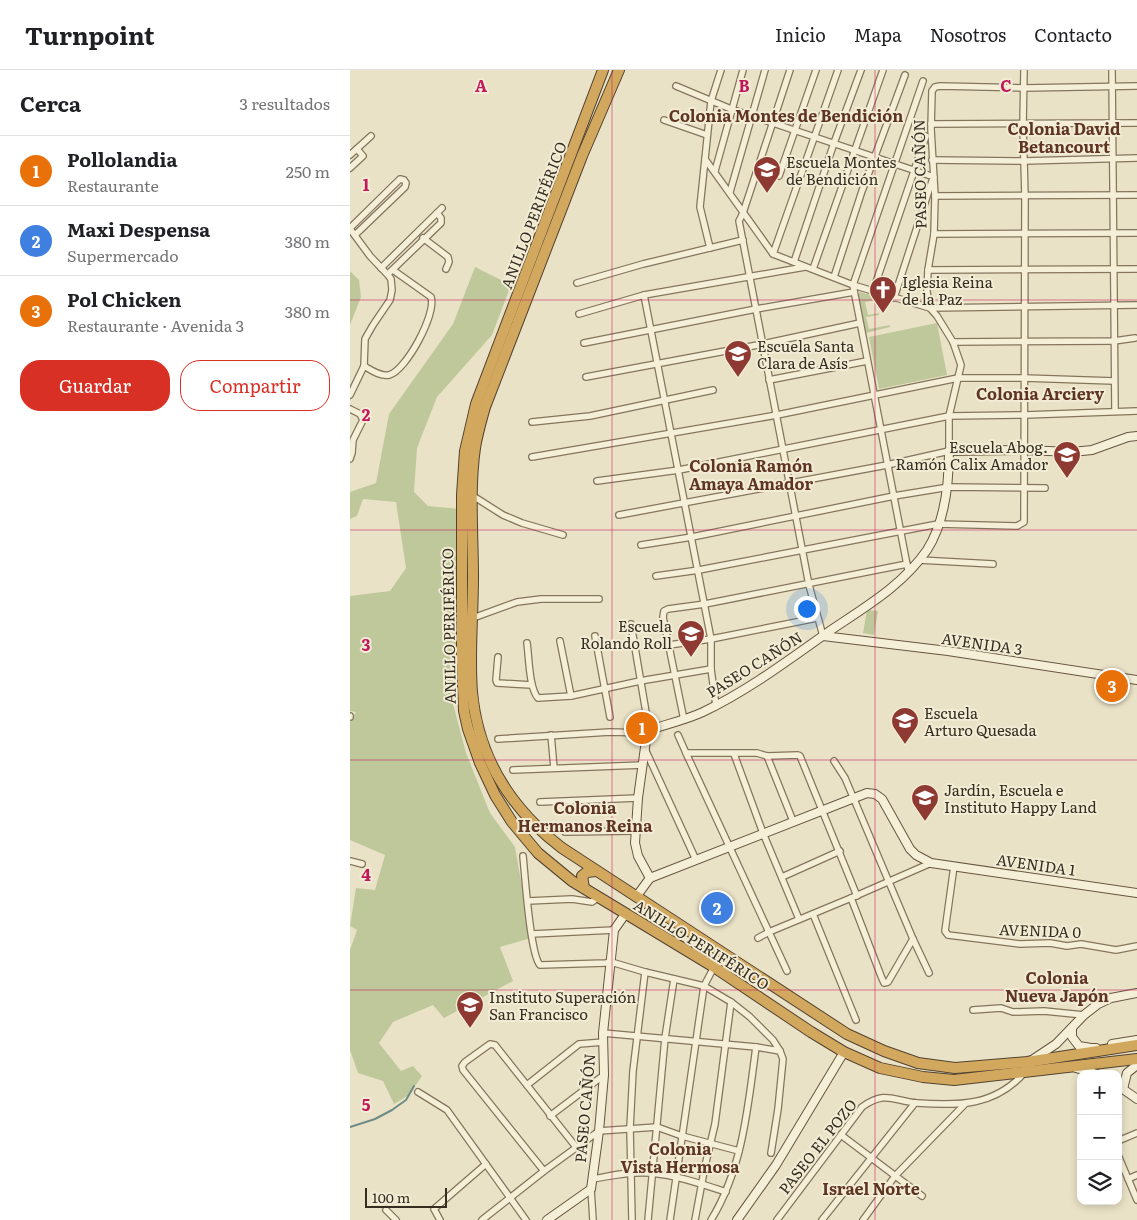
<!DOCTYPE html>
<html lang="es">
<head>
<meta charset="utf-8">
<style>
  body { margin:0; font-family:Literata,serif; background:#f2f2f2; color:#202124 }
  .controls { position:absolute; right:15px; bottom:15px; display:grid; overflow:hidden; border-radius:10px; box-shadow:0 2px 8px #0003 }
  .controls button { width:45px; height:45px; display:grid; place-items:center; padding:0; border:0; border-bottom:1px solid #e0e0e0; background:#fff; color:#202124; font:25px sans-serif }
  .scale { position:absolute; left:15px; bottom:12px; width:82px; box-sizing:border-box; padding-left:5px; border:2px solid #362c20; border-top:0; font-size:14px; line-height:18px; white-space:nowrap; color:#362c20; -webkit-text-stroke:4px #f2ecd5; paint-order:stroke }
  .you { position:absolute; left:456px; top:538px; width:18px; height:18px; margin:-12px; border:4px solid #fff; border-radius:50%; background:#1a73e8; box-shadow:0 0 0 8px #1a73e833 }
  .badge { display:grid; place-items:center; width:32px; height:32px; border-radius:50%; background:#d93025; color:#fff; font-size:16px; font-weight:700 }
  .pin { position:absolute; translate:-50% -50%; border:2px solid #fff; box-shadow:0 1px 5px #0006 }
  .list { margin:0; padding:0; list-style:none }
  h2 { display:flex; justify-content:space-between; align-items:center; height:65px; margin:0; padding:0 20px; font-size:21px }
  h2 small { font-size:16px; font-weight:400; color:#757577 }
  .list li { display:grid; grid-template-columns:32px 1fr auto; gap:15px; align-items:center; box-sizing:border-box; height:70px; padding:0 20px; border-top:1px solid #e0e0e0 }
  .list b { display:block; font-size:19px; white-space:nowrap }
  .list p { margin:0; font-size:16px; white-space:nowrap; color:#757577 }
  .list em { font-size:16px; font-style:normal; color:#757577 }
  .actions { display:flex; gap:10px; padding:15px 20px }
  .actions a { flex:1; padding:11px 0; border:1px solid #d93025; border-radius:20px; text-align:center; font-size:18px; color:#d93025 }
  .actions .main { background:#d93025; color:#fff }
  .icon { flex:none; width:28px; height:28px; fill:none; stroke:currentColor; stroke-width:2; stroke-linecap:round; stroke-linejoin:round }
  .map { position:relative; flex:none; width:787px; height:1150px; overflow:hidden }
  header { display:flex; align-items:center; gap:30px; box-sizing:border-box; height:70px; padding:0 25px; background:#fff; border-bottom:1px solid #e0e0e0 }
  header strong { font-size:24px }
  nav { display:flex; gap:28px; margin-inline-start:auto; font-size:18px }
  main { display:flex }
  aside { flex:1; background:#fff }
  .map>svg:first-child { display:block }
  .green { fill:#bfc89b }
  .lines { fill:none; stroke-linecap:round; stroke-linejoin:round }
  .stream { stroke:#6e8c87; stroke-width:2 }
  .street-casing { stroke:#84755d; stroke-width:8 }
  .secondary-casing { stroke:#665640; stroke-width:10 }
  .highway-casing { stroke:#524331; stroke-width:12 }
  .street { stroke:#f6efd8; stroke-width:5.5 }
  .secondary { stroke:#f6efd8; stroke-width:8 }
  .highway { stroke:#d2a85e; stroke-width:10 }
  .grid { fill:none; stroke:#c2185b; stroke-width:1; stroke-opacity:0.55 }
  .labels { text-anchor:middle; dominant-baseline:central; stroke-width:4; stroke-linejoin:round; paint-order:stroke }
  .poi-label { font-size:15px; fill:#362c20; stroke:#f2ecd5; text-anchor:start }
  .street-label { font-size:15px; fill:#362c20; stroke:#f2ecd5 }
  .neighbourhood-label { font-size:16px; font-weight:bold; fill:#5e3423; stroke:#f2ecd5 }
  .grid-label { font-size:16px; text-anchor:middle; font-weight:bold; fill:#c2185b; stroke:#f2ecd5; stroke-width:4; stroke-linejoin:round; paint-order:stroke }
</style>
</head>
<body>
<header>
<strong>Turnpoint</strong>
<nav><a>Inicio</a><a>Mapa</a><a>Nosotros</a><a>Contacto</a></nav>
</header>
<main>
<aside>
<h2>Cerca<small>3 resultados</small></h2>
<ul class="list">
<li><span class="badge" style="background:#e8710a">1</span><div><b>Pollolandia</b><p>Restaurante</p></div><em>250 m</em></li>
<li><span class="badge" style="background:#3f7fe0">2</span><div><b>Maxi Despensa</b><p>Supermercado</p></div><em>380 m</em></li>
<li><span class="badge" style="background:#e8710a">3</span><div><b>Pol Chicken</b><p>Restaurante · Avenida 3</p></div><em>380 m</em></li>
</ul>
<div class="actions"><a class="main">Guardar</a><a>Compartir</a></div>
</aside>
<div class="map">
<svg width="787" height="1150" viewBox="0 0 787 1150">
  <rect width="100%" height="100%" fill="#eae2c6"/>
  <g class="green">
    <path d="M125 197 161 215 142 265 87 327 67 378 64 422 78 436 110 439 107 574 102 630 116 683 140 743 165 777 181 868 150 877 163 911 94 948 83 935 43 952 29 973 51 1001 63 996 72 1006 59 1025 44 1034 33 1011 8 1003 0 980V880L7 860 0 856 6 818 25 820 35 785 0 770V652L6 642 0 641V526L40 521 56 498 46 432 13 429 7 446 0 449V422L26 413 39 344 103 254Z"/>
    <path d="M0 201 9 210 11 227 0 255Z"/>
    <path d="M510 222 535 229 515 232 518 245 529 243V245L516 247 519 259 540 255V257L516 263 508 224Z"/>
    <path d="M587 253 597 305 529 319 519 267Z"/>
    <path d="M517 540 528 541 524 565 513 563Z"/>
  </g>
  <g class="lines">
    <path class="stream" d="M0 1057 25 1049 42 1040 56 1030 64 1016"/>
    <defs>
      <g id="street">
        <path d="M371 0 361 31 355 89 423 184 503 215 580 238 787 235"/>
        <path d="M440 0 393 143 389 151 459 515 473 566"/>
        <path d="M762 0 765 340"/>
        <path d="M326 16 381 39 584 107"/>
        <path d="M314 50 357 65"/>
        <path d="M581 54 787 53"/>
        <path d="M0 85 21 66"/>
        <path d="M355 89 350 137 360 178"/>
        <path d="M582 90 674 91 787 88"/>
        <path d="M0 98 13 86 7 79"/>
        <path d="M365 101 393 0"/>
        <path d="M429 106 466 0"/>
        <path d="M380 122 415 0"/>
        <path d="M585 126 787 125"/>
        <path d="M0 158 50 109 54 110 56 113 55 117 5 165"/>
        <path d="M0 159 20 186 38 205 41 209 42 220 40 230 23 255 15 269 14 296 0 325"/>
        <path d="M584 164 787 163"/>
        <path d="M73 168 98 187 99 192 96 199"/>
        <path d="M423 184 488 0"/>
        <path d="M444 192 484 73 511 0"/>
        <path d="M31 198 92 138"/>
        <path d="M463 199 533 0"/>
        <path d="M578 200 787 199"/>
        <path d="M40 202 91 153V148L87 143"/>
        <path d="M484 207 512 121 555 5"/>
        <path d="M227 213 293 194 393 170"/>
        <path d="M523 221 576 66"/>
        <path d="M294 225 361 569V599L366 636"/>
        <path d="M544 228 582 111"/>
        <path d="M229 244 294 225 455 197"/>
        <path d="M603 272 764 271 785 268"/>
        <path d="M234 273 406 239 504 222"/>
        <path d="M14 296C21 300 31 307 39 305 56 301 87 243 81 227L43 200"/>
        <path d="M236 307 413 274 510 253"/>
        <path d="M419 310 517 291"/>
        <path d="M0 339 10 344 13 350 3 370 2 383 0 389"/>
        <path d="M182 352 240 346 363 320"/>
        <path d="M182 387 427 345 608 308H674L764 311"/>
        <path d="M247 411 329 400 599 346 675 345 787 341"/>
        <path d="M123 426 153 445 172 453 213 465"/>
        <path d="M269 445 537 395 599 381V346L611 295 603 272 587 246 580 238 577 222 578 200 584 164 585 126 581 59 582 21 585 17 590 16 674 18 787 16"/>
        <path d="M291 475 342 467 544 426 599 417 695 418"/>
        <path d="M569 490 643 494"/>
        <path d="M558 500 503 215 573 11"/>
        <path d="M306 506 349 500 588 454 667 456 674 452 675 127 673 55 674 0"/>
        <path d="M123 548 167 532 191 529H249"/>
        <path d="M281 554 299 660"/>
        <path d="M245 566 260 647"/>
        <path d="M210 571 221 626"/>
        <path d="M177 573C179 587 179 618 188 628L221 626 290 611 361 599"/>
        <path d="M319 575 361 569 467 548"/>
        <path d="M148 587 146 610 147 613 182 615"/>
        <path d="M0 647V646"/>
        <path d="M334 650 313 547 314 541 318 539 355 534 557 494"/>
        <path d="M201 665 204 698"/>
        <path d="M328 665 336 683H407L417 686 448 685 450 686 507 826"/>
        <path d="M148 669 260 662 297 663"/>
        <path d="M295 679 346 790"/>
        <path d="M336 683 437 901"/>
        <path d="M384 684 413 763 449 849"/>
        <path d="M417 686 443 751"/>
        <path d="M484 691 495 708 563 869 538 912 534 913 531 906 501 828"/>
        <path d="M163 700 293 695"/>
        <path d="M190 732 288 728"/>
        <path d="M215 762 285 761"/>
        <path d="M173 786C175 805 180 884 190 895L256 893 261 892 295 902 354 916 381 932 400 947 423 970 430 981 433 989 428 1039 421 1083"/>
        <path d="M0 791 12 794"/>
        <path d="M604 796 595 861 598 865 670 874 700 873 717 876 731 874 766 880 787 876"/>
        <path d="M432 807 490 781"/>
        <path d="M178 831 222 829 242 832 249 827"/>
        <path d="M463 844 506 950"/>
        <path d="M182 864 264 860"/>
        <path d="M408 868 419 862 501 828 581 793"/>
        <path d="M563 869 579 903"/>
        <path d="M623 940 651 938 663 942 694 941 734 945"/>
        <path d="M253 963 406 977 430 981"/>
        <path d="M177 1015 229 974 254 972"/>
        <path d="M68 1022 97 1040 176 1150"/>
        <path d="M200 1046 254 1005"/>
        <path d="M491 1065 572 1126"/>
        <path d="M768 1071 787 1063"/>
        <path d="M768 1085 787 1130"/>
        <path d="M194 1101 113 1000 112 996 115 992 140 974 145 975 226 1077"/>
        <path d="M242 1109C261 1106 281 1101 300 1103 326 1105 352 1114 376 1122"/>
        <path d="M778 1109 787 1105"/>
        <path d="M241 1119 243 1150"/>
        <path d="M36 1140 46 1150"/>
        <path d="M90 1150 84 1139 136 1094"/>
        <path d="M132 1150 194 1101 249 1061 307 1057 332 1066 389 1081"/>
        <path d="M282 1150 280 1058 283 1001 295 902"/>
        <path d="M298 1150 315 968 324 909"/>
        <path d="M320 1150 354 916 364 897"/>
        <path d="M345 1150 355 1096 365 1054 381 932"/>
        <path d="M361 1150C393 1098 398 1036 406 977"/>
        <path d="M427 1150 512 1037C536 1020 543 1031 567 1033 609 1036 645 1036 674 1003"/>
        <path d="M472 1150 565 1033"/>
        <path d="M513 1150 545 1106 615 1034"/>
      </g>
      <g id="secondary">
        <path d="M473 566 598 581 787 610"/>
        <path d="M300 808 288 786 285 773 288 728 297 663 299 660C317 654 336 650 353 642 399 620 440 589 481 560 515 537 553 515 577 480 595 452 599 413 599 381L674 380 722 382 742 380 778 367 787 366"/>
        <path d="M300 808 517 723 525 724 532 729 560 779 566 785 581 793 787 823"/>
        <path d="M286 827 300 808"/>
        <path d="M722 958V967L729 976 741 978H746"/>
        <path d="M762 974 787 970"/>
        <path d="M682 990 706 974 734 945 748 934 761 928 787 923"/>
        <path d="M726 998 747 1004"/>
        <path d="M770 1017 787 1029"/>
        <path d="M773 1019 777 1003 787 995"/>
        <path d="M197 1150 241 1119 249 1061 254 1005 253 963 264 860 276 843"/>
        <path d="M387 1150 426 1095 494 982"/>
      </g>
      <g id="highway">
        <path d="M253 0 126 334 115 381 112 425V591L114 641 118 659 130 693 145 725 162 752 188 783 222 811 364 897 461 962 494 982 530 998 573 1007 604 1010 787 989"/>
        <path d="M269 0 232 86 135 337C131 351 127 365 125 378 119 419 123 466 123 507 123 545 119 584 122 622 128 687 161 739 212 778L497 964 534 981 568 993 605 998 677 992 787 975"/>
        <path d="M234 818 232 806 237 802 246 801"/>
      </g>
    </defs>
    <use href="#street" class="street-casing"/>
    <use href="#secondary" class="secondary-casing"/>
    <use href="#highway" class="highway-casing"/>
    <use href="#street" class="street"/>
    <use href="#secondary" class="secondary"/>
    <use href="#highway" class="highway"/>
  </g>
  <path class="grid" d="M262 0V1150M525 0V1150M0 230H787M0 460H787M0 690H787M0 920H787"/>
  <defs>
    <symbol id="school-pin" viewBox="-11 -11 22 30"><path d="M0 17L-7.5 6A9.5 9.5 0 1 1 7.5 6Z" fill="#8e3932" stroke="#f2ecd5"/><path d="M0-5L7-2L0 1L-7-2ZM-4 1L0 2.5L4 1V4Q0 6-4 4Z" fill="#fff"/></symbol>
    <symbol id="church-pin" viewBox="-11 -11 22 30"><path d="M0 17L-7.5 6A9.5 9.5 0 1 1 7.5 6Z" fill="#8e3932" stroke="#f2ecd5"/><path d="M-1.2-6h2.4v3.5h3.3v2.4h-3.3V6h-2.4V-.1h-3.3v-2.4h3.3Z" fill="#fff"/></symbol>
  </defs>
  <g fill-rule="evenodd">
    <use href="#school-pin" x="401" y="84" width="32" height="43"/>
    <use href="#church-pin" x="517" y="204" width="32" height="43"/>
    <use href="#school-pin" x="372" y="268" width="32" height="43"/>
    <use href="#school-pin" x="701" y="369" width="32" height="43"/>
    <use href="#school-pin" x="325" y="548" width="32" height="43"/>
    <use href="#school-pin" x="539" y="635" width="32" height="43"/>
    <use href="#school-pin" x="559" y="712" width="32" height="43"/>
    <use href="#school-pin" x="104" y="919" width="32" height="43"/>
  </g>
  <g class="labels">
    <g class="poi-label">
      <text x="436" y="91">Escuela Montes<tspan x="436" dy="17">de Bendición</tspan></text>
      <text x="552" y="211">Iglesia Reina<tspan x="552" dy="17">de la Paz</tspan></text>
      <text x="407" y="275">Escuela Santa<tspan x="407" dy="17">Clara de Asís</tspan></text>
      <text x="698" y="376" text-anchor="end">Escuela Abog.<tspan x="698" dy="17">Ramón Calix Amador</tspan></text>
      <text x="322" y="555" text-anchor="end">Escuela<tspan x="322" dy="17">Rolando Roll</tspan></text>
      <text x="574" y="642">Escuela<tspan x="574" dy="17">Arturo Quesada</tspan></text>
      <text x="594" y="719">Jardín, Escuela e<tspan x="594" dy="17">Instituto Happy Land</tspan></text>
      <text x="139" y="926">Instituto Superación<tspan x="139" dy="17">San Francisco</tspan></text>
    </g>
    <g class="street-label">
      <text transform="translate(569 104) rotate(-91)">PASEO CAÑÓN</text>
      <text transform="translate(183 145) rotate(-69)">ANILLO PERIFÉRICO</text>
      <text transform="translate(98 556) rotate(-91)">ANILLO PERIFÉRICO</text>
      <text transform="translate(632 573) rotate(8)">AVENIDA 3</text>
      <text transform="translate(404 594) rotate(-32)">PASEO CAÑÓN</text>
      <text transform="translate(686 794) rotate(8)">AVENIDA 1</text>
      <text transform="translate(690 860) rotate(2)">AVENIDA 0</text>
      <text transform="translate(352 874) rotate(32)">ANILLO PERIFÉRICO</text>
      <text transform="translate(234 1038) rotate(-85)">PASEO CAÑÓN</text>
      <text transform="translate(467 1076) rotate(-52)">PASEO EL POZO</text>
    </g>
    <g class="neighbourhood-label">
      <text x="436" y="45">Colonia Montes de Bendición</text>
      <text x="714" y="58">Colonia David<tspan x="714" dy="18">Betancourt</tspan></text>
      <text x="690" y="323">Colonia Arciery</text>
      <text x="401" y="395">Colonia Ramón<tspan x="401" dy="18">Amaya Amador</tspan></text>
      <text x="235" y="737">Colonia<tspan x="235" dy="18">Hermanos Reina</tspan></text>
      <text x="707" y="907">Colonia<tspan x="707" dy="18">Nueva Japón</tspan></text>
      <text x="330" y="1078">Colonia<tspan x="330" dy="18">Vista Hermosa</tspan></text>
      <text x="521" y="1118">Israel Norte</text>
    </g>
  </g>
  <g class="grid-label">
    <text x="131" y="22">A</text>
    <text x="394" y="22">B</text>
    <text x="656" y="22">C</text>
    <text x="16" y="121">1</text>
    <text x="16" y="351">2</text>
    <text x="16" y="581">3</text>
    <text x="16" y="811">4</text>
    <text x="16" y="1041">5</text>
  </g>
</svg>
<div class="controls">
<button>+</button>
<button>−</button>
<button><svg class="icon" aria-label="layers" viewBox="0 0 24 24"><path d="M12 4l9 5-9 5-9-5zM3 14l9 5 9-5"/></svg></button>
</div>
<div class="scale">100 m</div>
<div class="you"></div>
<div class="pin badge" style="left:292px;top:658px;background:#e8710a">1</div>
<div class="pin badge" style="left:367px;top:838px;background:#3f7fe0">2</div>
<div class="pin badge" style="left:762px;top:616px;background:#e8710a">3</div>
</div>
</main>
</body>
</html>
